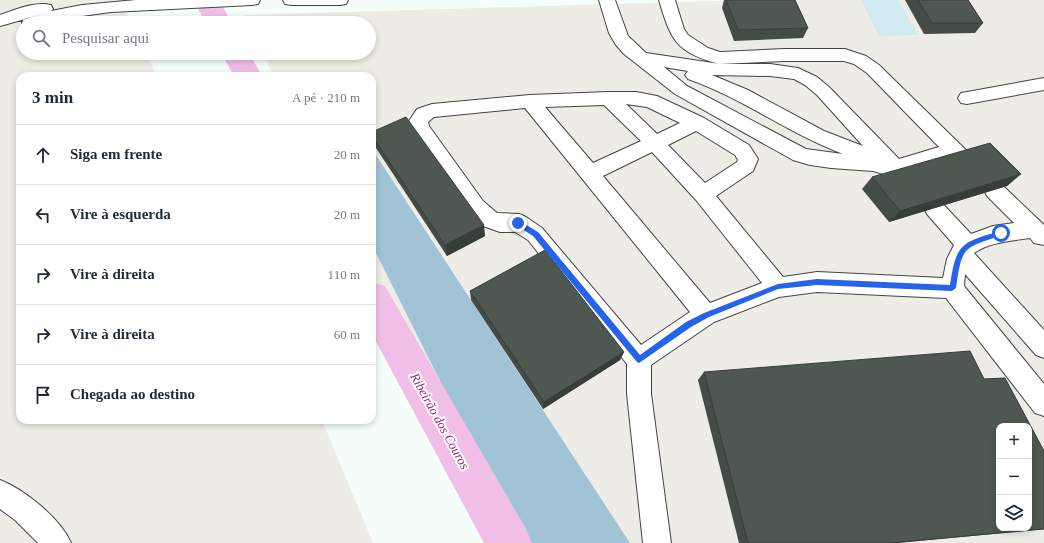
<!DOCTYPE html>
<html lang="pt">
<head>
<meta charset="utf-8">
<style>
  body { margin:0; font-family:Georgia,serif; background:#f2f2f3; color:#1f2937 }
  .controls { position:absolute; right:12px; bottom:12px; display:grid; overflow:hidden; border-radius:8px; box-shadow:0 2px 6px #0003 }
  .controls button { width:36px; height:36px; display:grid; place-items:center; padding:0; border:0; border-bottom:1px solid #e0e1e3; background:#fff; color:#1f2937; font:20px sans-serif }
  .stop { position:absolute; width:12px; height:12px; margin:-9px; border:3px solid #2563eb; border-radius:50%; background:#fff }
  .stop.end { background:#2563eb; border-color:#fff; box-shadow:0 1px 4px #0008 }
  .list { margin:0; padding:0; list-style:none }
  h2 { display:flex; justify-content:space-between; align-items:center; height:52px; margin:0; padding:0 16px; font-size:17px }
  h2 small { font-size:13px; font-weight:400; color:#747a83 }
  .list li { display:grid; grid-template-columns:26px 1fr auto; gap:12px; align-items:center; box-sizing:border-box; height:60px; padding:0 16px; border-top:1px solid #e0e1e3 }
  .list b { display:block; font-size:15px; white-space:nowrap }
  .list em { font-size:13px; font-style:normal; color:#747a83 }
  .icon { flex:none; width:22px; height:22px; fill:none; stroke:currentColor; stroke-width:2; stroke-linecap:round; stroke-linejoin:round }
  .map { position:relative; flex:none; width:1044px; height:543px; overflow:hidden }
  .search { position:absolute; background:#fff; box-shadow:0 2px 6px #0003; left:16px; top:16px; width:360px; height:44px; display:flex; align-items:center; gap:10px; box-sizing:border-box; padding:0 14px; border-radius:22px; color:#747a83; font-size:15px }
  .panel { position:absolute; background:#fff; box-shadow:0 2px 6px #0003; left:16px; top:72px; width:360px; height:352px; border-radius:12px }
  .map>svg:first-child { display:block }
  .industrial { fill:#eeece6; fill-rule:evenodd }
  .forest { fill:#a1c3d6 }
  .pitch { fill:#d1eaef }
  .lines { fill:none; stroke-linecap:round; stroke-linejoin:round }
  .river { fill:#f1bee8; fill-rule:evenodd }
  .minor-casing { stroke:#444; stroke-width:2 }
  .minor { fill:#fff; fill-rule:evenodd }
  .wall { fill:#434c45 }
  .shaded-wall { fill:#373e38 }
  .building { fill:#4e5850; stroke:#373e38; fill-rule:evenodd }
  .route { fill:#2563eb }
  .labels { text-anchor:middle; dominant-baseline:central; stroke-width:4; stroke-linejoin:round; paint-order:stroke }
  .water-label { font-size:13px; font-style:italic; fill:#98247b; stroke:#fff }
</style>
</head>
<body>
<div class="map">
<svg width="1044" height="543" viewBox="0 0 1044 543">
  <rect width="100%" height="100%" fill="#f5fefb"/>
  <g class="industrial">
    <path d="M0 0H120L132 23H23V53H146L157 76H20V420H322L373 543H0Z"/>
    <path d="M748 0H1044V543H504L372 275V76H274L263 53H369V23H248L244 15ZM999 426H1029V528H999Z"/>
  </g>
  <path class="forest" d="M372 149 630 543H521L372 245Z"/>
  <path class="pitch" d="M861 0H898L918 35 879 36Z"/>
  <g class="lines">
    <g class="river">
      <path d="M193 0H219L232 23H206Z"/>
      <path d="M221 53H249L262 76H234Z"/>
      <path d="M372 282 385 286 525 527 532 543H484L372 334Z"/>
    </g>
    <defs>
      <g id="minor">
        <path d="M136 0H260L258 4 252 5 111 12 82 16 48 23H23V25L22 23 24 19 40 15 0 26V15C15 10 34 1 51 5L53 9 51 11 82 5Z"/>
        <path d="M283 0H348L346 4 340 5H291L285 4Z"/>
        <path d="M599 0H615L628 36 646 53 720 64H770L798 68 817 77 829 87 899 159 939 147 867 73 854 64 844 61H785L719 64C676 52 671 41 659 0H675L684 29 688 35 708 48 720 52 785 49H845L866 56 879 65 969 153 972 158 969 163C961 166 956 165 950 158L906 172 904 175 897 178 873 171 831 168 810 165 793 160 675 94 624 54 616 45 609 33ZM664 67 688 71 685 75 688 79C743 98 789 134 843 154L806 149 687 86ZM712 75 770 76 794 79 805 85 817 95 863 146 824 131 748 90Z"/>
        <path d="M1044 78V90L967 104 961 103 958 98 961 93 967 92Z"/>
        <path d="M608 92H636L657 96 704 118 749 145 758 159 753 171 716 196 783 277 817 272 943 278 947 259 954 245 927 214 924 208 927 202 934 200 941 202 971 234 993 226 1014 223 987 196 984 190 987 184 994 182 1001 184 1044 225V245L1034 243 1030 238C1010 241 990 242 974 253L1044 330V358L1036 355 965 274 964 286 1044 384V416L1035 413 946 298 817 292 779 297 714 322 651 365V394L671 543H643L627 394V364L528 240 515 232H500L483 226 469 213 413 133 409 121 417 109 432 104 530 95ZM626 104 647 107 680 123 657 134ZM604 105 641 141 593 163 545 107ZM525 108 690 312 641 345 542 228 526 217 519 214 497 213 483 201 429 126 428 122 434 117ZM696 131 735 155 738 160 737 162 705 183 668 145ZM652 152 696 200 762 283 710 303 603 176Z"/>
        <path d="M0 480C24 489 61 519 71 543H38L15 520 0 509Z"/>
      </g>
    </defs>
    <use href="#minor" class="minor-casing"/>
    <use href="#minor" class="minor"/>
  </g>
  <g class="wall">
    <path d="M724 0H795L808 28 803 38 734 41 722 8Z"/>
    <path d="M905 0H968L983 23 975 33 924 34Z"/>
    <path d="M372 132 485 236 447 256 374 145 372 140Z"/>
    <path d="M1021 174 1007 186 889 222 862 189 872 177Z"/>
    <path d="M470 291 624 352 620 360 543 409 471 300Z"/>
    <path d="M704 372 984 379 1044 451V529L898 543H739L698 380Z"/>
  </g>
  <g class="shaded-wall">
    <path d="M1021 174 1007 186 889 222 900 211Z"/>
    <path d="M484 225 485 236 447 256 445 245Z"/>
    <path d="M624 352 620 360 543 409 544 402Z"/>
  </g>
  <g class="building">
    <path d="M726 0H795L808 28 738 30Z"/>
    <path d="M918 0H968L983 23H932Z"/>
    <path d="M406 117 484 225 445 245 372 136V132Z"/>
    <path d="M990 143 1021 174 900 211 872 177Z"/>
    <path d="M545 250 624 352 544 402 470 291Z"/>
    <path d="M970 351 984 379 1005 378 1044 451V529L889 543H748L704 372ZM999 426H1029V528H999Z"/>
  </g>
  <path class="route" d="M518 220 538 232 640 355 686 322 704 313 778 284 817 279 950 285C956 244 961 242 1001 231L1004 233 1003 235C963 248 962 246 956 288L952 291 817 285 778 289 709 317 691 327 639 363 637 362 533 236 516 225 515 223Z"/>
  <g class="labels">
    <g class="water-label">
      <text transform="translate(440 421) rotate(61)">Ribeirão dos Couros</text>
    </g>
  </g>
</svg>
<div class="controls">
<button>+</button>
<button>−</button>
<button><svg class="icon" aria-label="layers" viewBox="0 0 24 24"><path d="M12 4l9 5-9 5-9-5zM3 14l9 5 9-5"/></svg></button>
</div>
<div class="stop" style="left:1001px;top:233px"></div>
<div class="stop end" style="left:518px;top:223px"></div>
<div class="search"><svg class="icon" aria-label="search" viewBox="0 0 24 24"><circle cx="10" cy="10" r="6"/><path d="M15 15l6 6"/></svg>Pesquisar aqui</div>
<section class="panel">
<h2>3 min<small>A pé · 210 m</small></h2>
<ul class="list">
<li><svg class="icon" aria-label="ahead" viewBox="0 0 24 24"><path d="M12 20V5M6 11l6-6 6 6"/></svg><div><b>Siga em frente</b></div><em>20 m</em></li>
<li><svg class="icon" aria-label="left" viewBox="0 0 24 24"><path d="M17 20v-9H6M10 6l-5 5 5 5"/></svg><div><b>Vire à esquerda</b></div><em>20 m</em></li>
<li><svg class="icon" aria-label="right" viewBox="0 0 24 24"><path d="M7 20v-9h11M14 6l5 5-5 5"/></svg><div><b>Vire à direita</b></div><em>110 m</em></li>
<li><svg class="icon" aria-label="right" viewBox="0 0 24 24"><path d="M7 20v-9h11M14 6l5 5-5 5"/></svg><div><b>Vire à direita</b></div><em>60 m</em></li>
<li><svg class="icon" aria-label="arrive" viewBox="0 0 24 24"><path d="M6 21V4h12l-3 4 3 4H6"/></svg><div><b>Chegada ao destino</b></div></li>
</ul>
</section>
</div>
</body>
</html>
